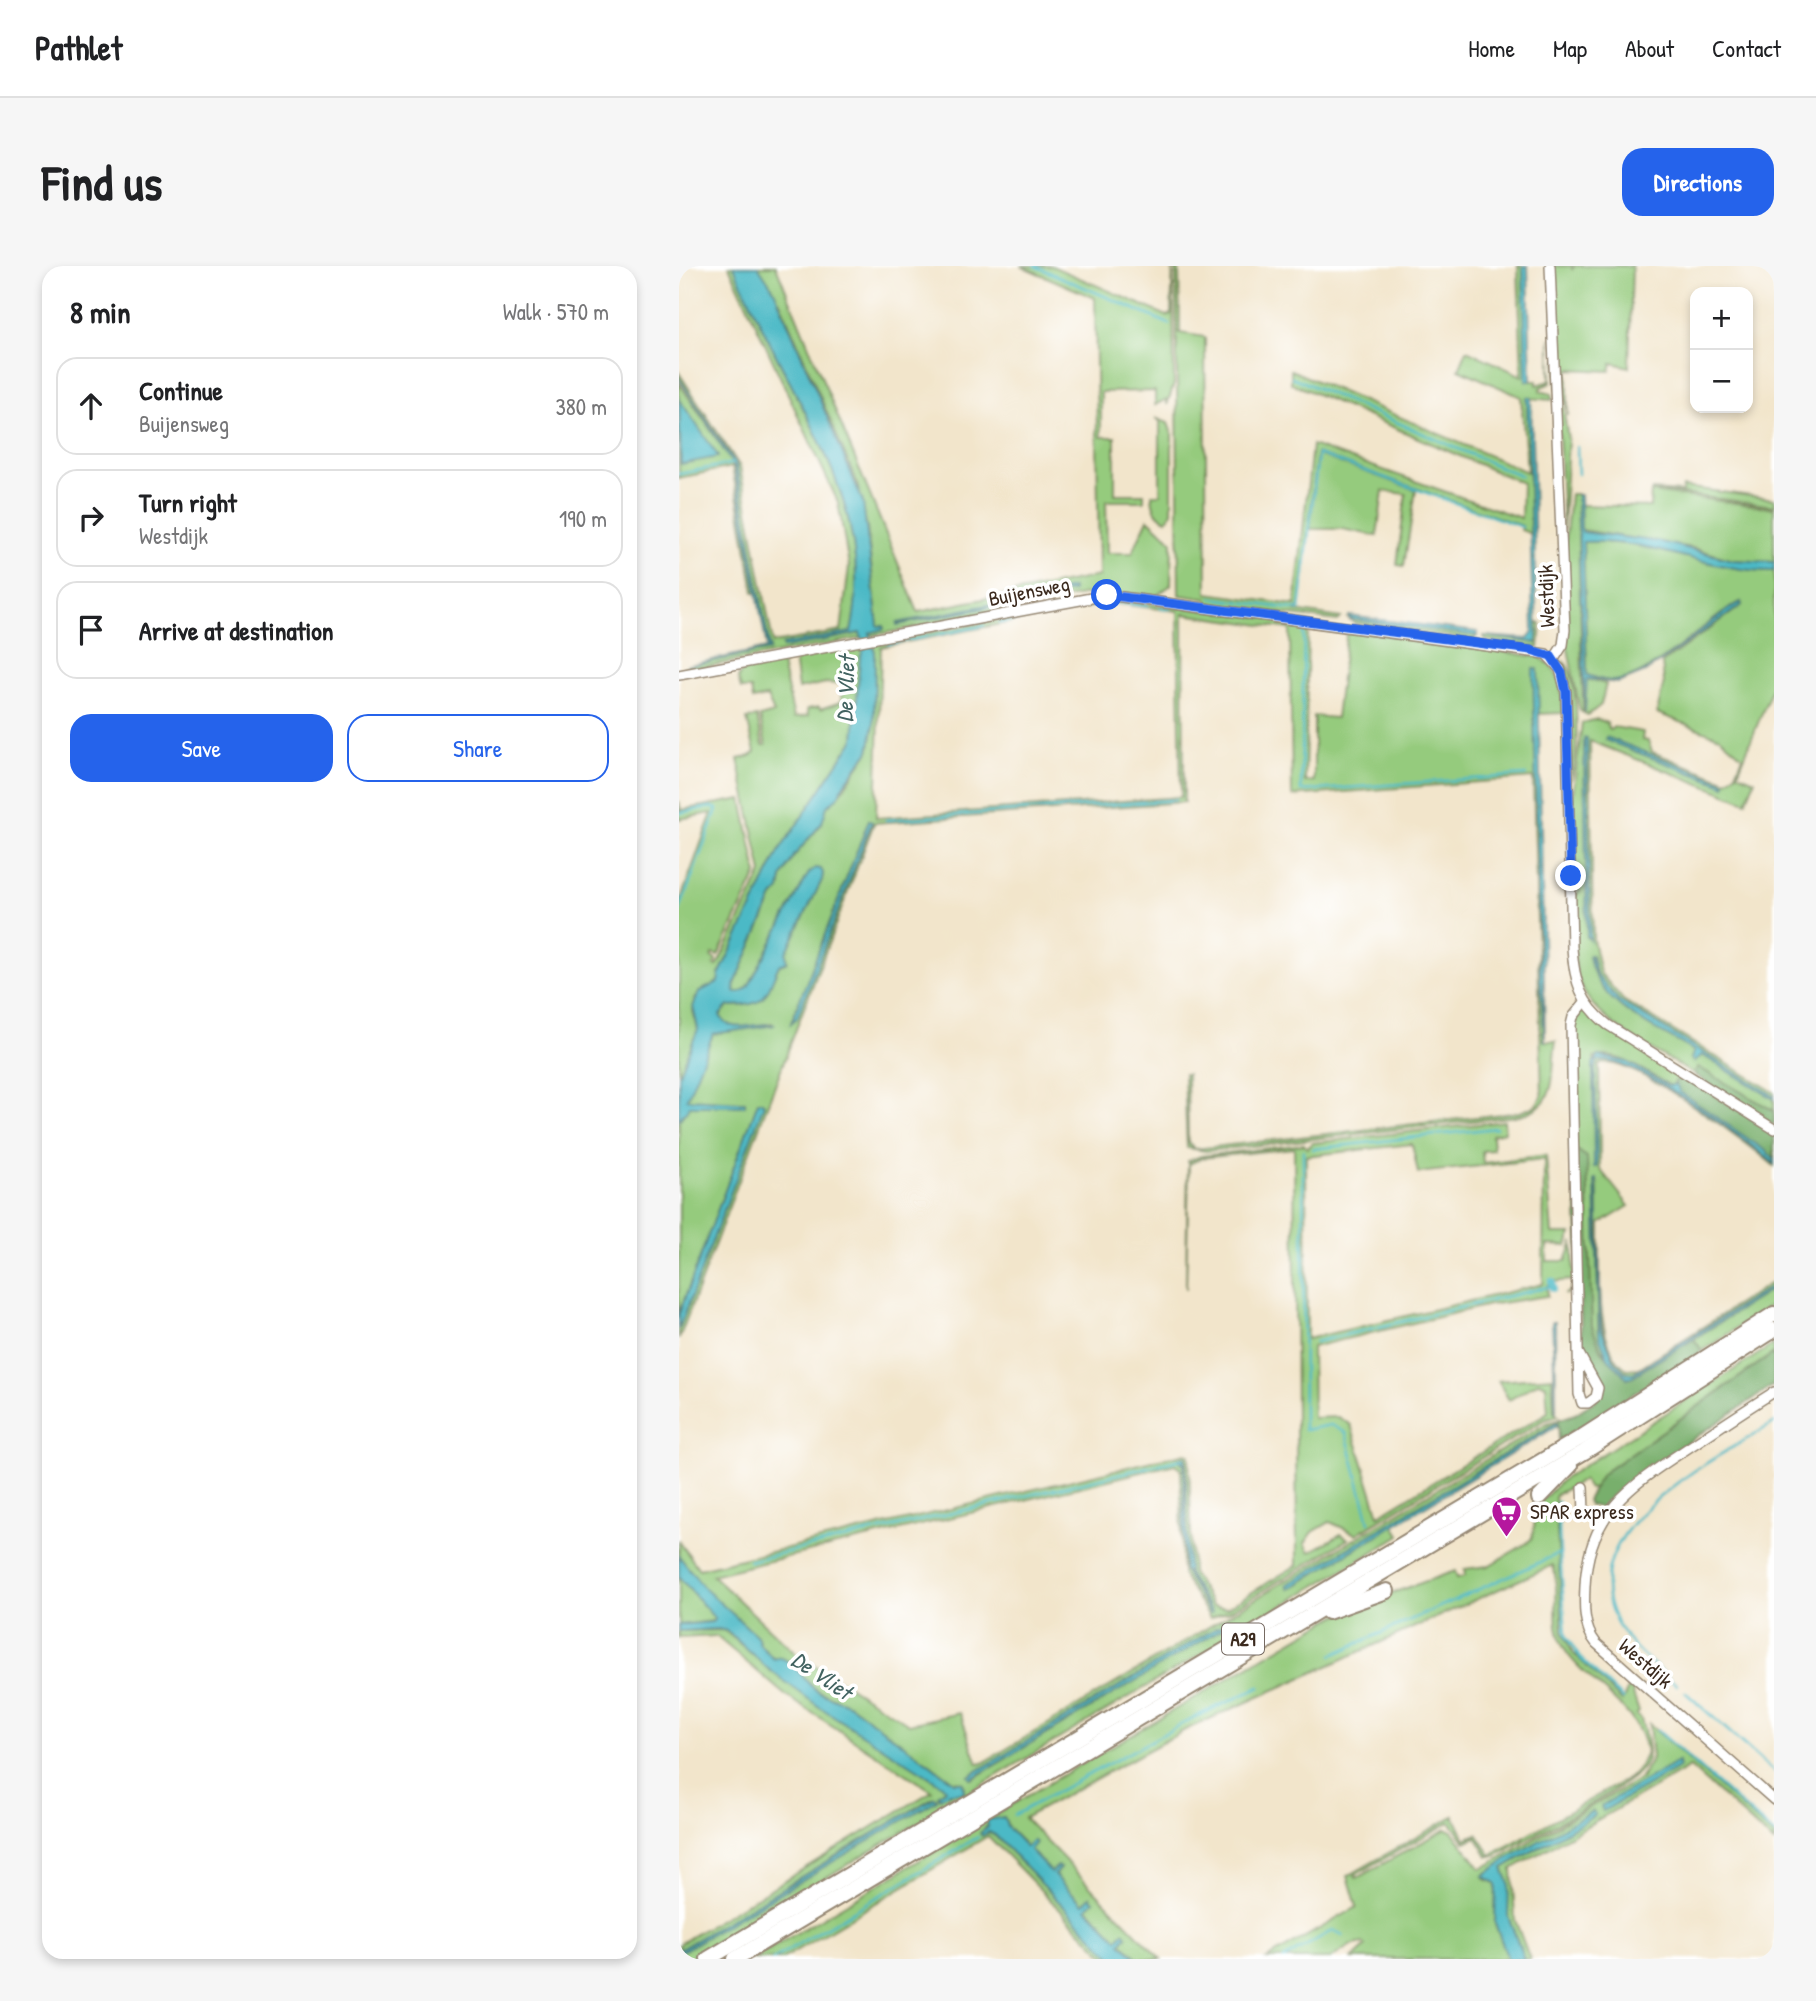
<!DOCTYPE html>
<html lang="en">
<head>
<meta charset="utf-8">
<style>
  body { margin:0; font-family:"Patrick Hand",sans-serif; background:#f6f6f6; color:#202124 }
  .controls { position:absolute; right:21px; top:21px; display:grid; overflow:hidden; border-radius:14px; box-shadow:0 4px 10px #0003 }
  .controls button { width:63px; height:63px; display:grid; place-items:center; padding:0; border:0; border-bottom:2px solid #e0e0e0; background:#fff; color:#202124; font:35px sans-serif }
  .stop { position:absolute; width:21px; height:21px; margin:-16px; border:5px solid #2563eb; border-radius:50%; background:#fff }
  .stop.end { background:#2563eb; border-color:#fff; box-shadow:0 2px 7px #0008 }
  .list { margin:0; padding:0; list-style:none }
  h2 { display:flex; justify-content:space-between; align-items:center; height:91px; margin:0; padding:0 28px; font-size:30px }
  h2 small { font-size:23px; font-weight:400; color:#757577 }
  .list li { display:grid; grid-template-columns:46px 1fr auto; gap:21px; align-items:center; box-sizing:border-box; height:98px; margin:0 14px 14px; padding:0 14px; border:2px solid #e0e0e0; border-radius:21px }
  .list b { display:block; font-size:26px; white-space:nowrap }
  .list p { margin:0; font-size:23px; white-space:nowrap; color:#757577 }
  .list em { font-size:23px; font-style:normal; color:#757577 }
  .actions { display:flex; gap:14px; padding:21px 28px }
  .actions a { flex:1; padding:16px 0; border:2px solid #2563eb; border-radius:21px; text-align:center; font-size:24px; color:#2563eb }
  .actions .main { background:#2563eb; color:#fff }
  .icon { flex:none; width:38px; height:38px; fill:none; stroke:currentColor; stroke-width:2; stroke-linecap:round; stroke-linejoin:round }
  .map { position:relative; flex:none; width:1095px; height:1693px; overflow:hidden; border-radius:21px }
  header { display:flex; align-items:center; gap:42px; box-sizing:border-box; height:98px; padding:0 35px; background:#fff; border-bottom:2px solid #e0e0e0 }
  header strong { font-size:33px }
  nav { display:flex; gap:38px; margin-inline-start:auto; font-size:24px }
  .intro { display:flex; align-items:center; justify-content:space-between; box-sizing:border-box; height:168px; padding:0 42px }
  h1 { margin:0; font-size:49px }
  .button { padding:18px 32px; border-radius:21px; background:#2563eb; color:#fff; font-size:24px; font-weight:700 }
  main { display:flex; gap:42px; padding:0 42px }
  aside { flex:1; background:#fff; border-radius:21px; box-shadow:0 4px 10px #0003 }
  .map>svg:first-child { display:block }
  .green { fill:#95cb7d; stroke:#687a4e; stroke-width:2; fill-rule:evenodd }
  .forest { fill:#78af6c; stroke:#5a6c45; stroke-width:2 }
  .water { fill:#4cb9c6; stroke:#447272; stroke-width:2 }
  .lines { fill:none; stroke-linecap:round; stroke-linejoin:round }
  .stream { stroke:#4cb9c6; stroke-width:2.5 }
  .canal { stroke:#4cb9c6; stroke-width:8 }
  .minor-casing { stroke:#968874; stroke-width:12 }
  .highway-casing { stroke:#968874; stroke-width:18 }
  .minor { stroke:#fff; stroke-width:9 }
  .highway { stroke:#fff; stroke-width:14 }
  .route { stroke:#2563eb; stroke-width:9 }
  .labels { text-anchor:middle; dominant-baseline:central; stroke-width:7; stroke-linejoin:round; paint-order:stroke }
  .shield { fill:#fff; stroke:#766a62; stroke-width:2 }
  .shield-label { font-size:19px; font-weight:bold; fill:#3b2a1e }
  .street-label { font-size:21px; fill:#3b2a1e; stroke:#fff }
  .poi-label { font-size:21px; fill:#3b2a1e; stroke:#fff; text-anchor:start }
  .water-label { font-size:23px; font-style:italic; fill:#426361; stroke:#fff }
</style>
</head>
<body>
<header>
<strong>Pathlet</strong>
<nav><a>Home</a><a>Map</a><a>About</a><a>Contact</a></nav>
</header>
<div class="intro"><h1>Find us</h1><a class="button">Directions</a></div>
<main>
<aside>
<h2>8 min<small>Walk · 570 m</small></h2>
<ul class="list">
<li><svg class="icon" aria-label="ahead" viewBox="0 0 24 24"><path d="M12 20V5M6 11l6-6 6 6"/></svg><div><b>Continue</b><p>Buijensweg</p></div><em>380 m</em></li>
<li><svg class="icon" aria-label="right" viewBox="0 0 24 24"><path d="M7 20v-9h11M14 6l5 5-5 5"/></svg><div><b>Turn right</b><p>Westdijk</p></div><em>190 m</em></li>
<li><svg class="icon" aria-label="arrive" viewBox="0 0 24 24"><path d="M6 21V4h12l-3 4 3 4H6"/></svg><div><b>Arrive at destination</b></div></li>
</ul>
<div class="actions"><a class="main">Save</a><a>Share</a></div>
</aside>
<div class="map">
<svg width="1095" height="1693" viewBox="0 0 1095 1693">
  <rect width="100%" height="100%" fill="#fff"/>
  <filter id="ink" filterUnits="userSpaceOnUse"><feTurbulence type="fractalNoise" baseFrequency=".0143" numOctaves="2"/><feDisplacementMap in="SourceGraphic" scale="14" xChannelSelector="R" yChannelSelector="G"/><feConvolveMatrix kernelMatrix="1 2 1 2 8 2 1 2 1" color-interpolation-filters="sRGB"/></filter>
  <filter id="wash" filterUnits="userSpaceOnUse"><feTurbulence type="fractalNoise" baseFrequency=".00686" numOctaves="4" result="noise"/><feDisplacementMap in="SourceGraphic" scale="28" xChannelSelector="R" yChannelSelector="G"/><feGaussianBlur stdDeviation="1.57" result="paint"/><feColorMatrix in="noise" values="0 0 0 0 0 0 0 0 0 0 0 0 0 0 0 0 0 1.4 0 .05"/><feComposite in="paint" operator="in"/></filter>
  <g filter="url(#wash)">
    <rect width="100%" height="100%" fill="#f2e5cb"/>
    <g class="green">
      <path d="M50 0H55C61 17 70 32 77 48 124 153 198 245 172 366L104 379V382L182 367 183 372 8 404 7 400 91 384 57 199 0 112V107L61 201 94 377 162 365 170 300 159 236Z"/>
      <path d="M79 0H97L239 346 420 310 416 32 342 0H373L488 50 492 48 494 0 495 118 488 139V133L476 139V125L422 126V171H436V228H465V235H427L428 287H453L469 253 493 275 492 319 477 330 419 326 191 370 192 365 205 363 199 361 188 261 178 217 101 36Z"/>
      <path d="M497 0H500L501 67 526 71 528 327 616 339 633 179 842 252 843 217 612 117V104L848 206 842 131 780 103 788 84 843 110 839 0H844L848 115H858V119L871 115V72L872 117 862 121 861 125 873 128V134L848 132 852 268 842 264 843 260 638 187 621 340 616 345 662 352 659 355 529 338 528 333 500 329Z"/>
      <path d="M874 0H893V4L895 0H953L950 101 933 97 931 105 889 103V150L877 74Z"/>
      <path d="M877 93 889 173 884 263Z"/>
      <path d="M0 117 55 199 78 326H75L53 201 0 212Z"/>
      <path d="M476 152 489 157 493 168V246L488 254C476 250 473 240 473 228H481V155Z"/>
      <path d="M639 189 737 224 725 300 718 299 727 228 704 225 698 270 663 263H631Z"/>
      <path d="M1004 221 1095 233V240L972 224 1003 226Z"/>
      <path d="M972 226 1095 242V296L1054 294 1014 282 902 264 901 239 971 241Z"/>
      <path d="M891 228H898L904 446 907 413 927 418 922 439 909 449 901 445 888 378 886 279Z"/>
      <path d="M904 276C969 272 1030 305 1095 305V417L1059 507 1076 514 1067 536 911 475 914 674 921 707 944 734 1095 826V830L939 734 917 708 913 689H910C917 740 976 761 1015 785L1012 793 1015 795 1023 789 1095 833V845L1019 802 1014 808C977 784 909 755 898 709 893 686 896 657 895 633L900 624 895 603 893 536 903 457 918 453 928 457 931 464 935 461 964 466 963 474 969 475 973 486 1048 515 1056 509 1064 491 1041 471 978 447 985 416 983 397 1063 339 1062 336C1027 352 968 419 930 415 923 414 915 411 908 409ZM905 472H908L910 673 908 671Z"/>
      <path d="M432 333 629 357 626 516 635 515V450L657 452 668 363 860 391C883 404 883 423 884 447L859 448V404L855 403 865 775H877C871 811 882 840 837 850L527 885 508 882 505 808H508L509 876 516 883 841 846 856 840 863 830 854 512 613 530 611 363 504 348 505 536 195 557 0 1073V1063L85 838 79 836 0 1048V854L11 840H65L66 836H61L7 835 34 768 94 757C78 759 48 769 41 749L49 740C86 741 86 730 100 699L108 696 107 687 143 614 144 607H130L69 721 62 726H56L55 720 94 631 101 623 103 612 115 590 141 560 148 540 161 528 190 485 195 458 196 386 193 377ZM431 337 499 345 502 531 197 552 202 381ZM190 554 193 556 112 757Z"/>
      <path d="M670 353 798 370 795 374 675 357Z"/>
      <path d="M858 357H862L860 382 805 374V370L858 377Z"/>
      <path d="M184 378 175 473 101 584 40 709V716L23 724 17 731 14 745 19 763 0 810V638L33 547 0 553V535L2 544 63 533 78 608 39 690 34 688 32 691 37 694 35 699 38 700 83 607 59 493 72 490 76 486 68 453 78 451 84 479H87L81 451 95 447 88 431 74 434 72 423H62L59 412 67 400 102 394 115 452 129 450 128 443 140 441 141 443 162 436 163 418 147 417 119 423 115 391Z"/>
      <path d="M885 396C901 412 900 492 892 514L889 422Z"/>
      <path d="M901 746 910 747 1002 808 997 818 992 820C972 811 938 782 915 792L917 901 916 803 918 795C951 787 1068 874 1095 898V900C1073 880 944 783 920 799L921 903 950 940 921 958C922 995 913 1081 948 1103L960 1102 1095 1015V1019L952 1108C906 1093 922 952 918 913L919 1063 929 1092 940 1105 918 1078 913 1060 896 883 894 759Z"/>
      <path d="M825 855 826 866 813 869 814 884 803 885 804 897 867 889 873 968H892L888 980 868 979V995H887L894 976 895 1023 885 1029 893 1023V1014L872 1016 868 1020V1030L810 1039 633 1081 634 1152 659 1151 672 1159 700 1249 869 1146 867 1119 860 1116 830 1134 819 1115 873 1111 875 1146 879 1150 865 1154 677 1268 651 1256 634 1266 626 1277 631 1286 662 1268 669 1273 552 1344 531 1352 503 1308 502 1203 496 1198 33 1309 116 1387 230 1458 281 1447 299 1498 304 1497 868 1157 879 1154V1160L875 1158 609 1319 612 1322 715 1259 721 1269 702 1281 10 1693H0V1687L258 1533 255 1531 0 1684V1678L253 1525 106 1429 37 1370 0 1372V1365L45 1364 102 1413 263 1519 266 1523 259 1529 261 1531 285 1523 284 1516 274 1515 171 1439C158 1433 146 1430 134 1421 122 1412 111 1388 95 1393L81 1379 78 1370 26 1324 0 1290V1275L20 1303 507 1187 510 1189 513 1307 534 1340 547 1342 618 1299 615 882 523 892 510 898 507 1023 509 895 522 890 625 878 628 882 633 877ZM733 878 739 907 865 893 864 1018 628 1073 627 890ZM507 1192 509 1308 531 1347 506 1306 505 1198 501 1195ZM542 1359 543 1362 293 1513 290 1510Z"/>
      <path d="M1095 1022V1037L1023 1085 1015 1073Z"/>
      <path d="M1095 1078V1087L929 1204 916 1222 910 1223 904 1214 876 1229 884 1368 894 1387 943 1435 951 1419 960 1446 957 1449 962 1453C966 1468 973 1486 965 1500 955 1519 842 1576 816 1590H809L797 1571 786 1576 771 1556 676 1609 678 1612 767 1563 773 1565 802 1603 962 1512 973 1492 970 1458 1095 1570V1577L1011 1501 833 1603 836 1654 851 1693H845L829 1650V1615L824 1602 916 1549 914 1545 807 1607 806 1613 817 1617 816 1657 829 1693H673L687 1680 684 1677 671 1680 651 1693H588L678 1641 669 1610 775 1550 786 1573 798 1568 812 1589 950 1512 960 1502 967 1487C962 1443 911 1420 888 1387 869 1361 883 1328 874 1299L508 1463 345 1552 482 1693H460L442 1676 448 1670 446 1667 438 1673 408 1641 411 1632 404 1638 375 1609 381 1602 379 1600 372 1606 351 1584 356 1577 348 1581 329 1562 325 1551 314 1555 310 1552 647 1355 676 1340 776 1305 778 1312 786 1310 785 1303 809 1300 848 1277 853 1272 859 1238 883 1214Z"/>
      <path d="M0 1311 34 1350 35 1355 0 1359Z"/>
      <path d="M308 1554 311 1557 302 1567 303 1569 310 1566 316 1569 435 1693H429L309 1570 103 1693H74Z"/>
    </g>
    <g class="forest">
      <path d="M1019 801 1095 845V859L1014 808Z"/>
      <path d="M1002 808 1095 867V893L999 825 995 817Z"/>
      <path d="M896 883 908 891 913 1060 922 1084 949 1113 1015 1073 1023 1085 880 1174 879 1154 896 1148 917 1134 921 1117 903 1085Z"/>
      <path d="M1095 1087V1119L973 1200 923 1242 910 1239 908 1234 923 1208Z"/>
    </g>
    <g class="water">
      <path d="M55 0H79L95 24 184 236 199 360H205V363L191 367 196 386 195 458 190 485 164 520 159 531 148 540 143 557 115 590 103 612 101 624 94 631 55 720 56 726H62L69 721 130 607 136 602 142 603 144 607 143 614 107 687 108 696 100 699C85 732 89 740 49 740L41 749C50 771 80 754 96 759L34 768 8 833 61 836H66V840H11L0 854V810L19 763 14 741 20 726 39 716 40 709 101 584 175 473 181 392 185 382 181 367 104 382 103 379 172 366C198 245 124 152 77 48 70 32 61 17 55 0Z"/>
      <path d="M844 0H849L852 115H847Z"/>
      <path d="M0 112 57 199 91 384 7 400 88 382 55 201Z"/>
      <path d="M848 131H852L858 377 805 370 849 373 854 365Z"/>
      <path d="M0 133 39 190V191L2 198Z"/>
      <path d="M898 229H901L902 262 904 266 983 276 1054 294 1095 296V305C1030 306 969 272 904 276L908 409C917 412 926 416 936 415 976 412 1025 355 1062 336L1063 339 966 406 939 417 908 413 906 446Z"/>
      <path d="M393 322 394 325 218 359V357Z"/>
      <path d="M670 350 799 366 798 370 670 353Z"/>
      <path d="M854 403H859L866 776 861 711Z"/>
      <path d="M927 471 1047 517 1046 520 926 474Z"/>
      <path d="M905 472H908L911 674 908 671Z"/>
      <path d="M190 554 193 556 118 752 112 757Z"/>
      <path d="M910 689H912L917 708 939 734 1095 830V833L1023 789 1015 796 1012 793 1015 785C976 761 916 739 910 689Z"/>
      <path d="M920 790 948 796 990 820 997 818 1001 826 1087 885 1095 893V898C1068 874 950 787 918 795L916 803 918 901H915L914 797Z"/>
      <path d="M82 835 85 838 81 849 0 1063V1048L79 836Z"/>
      <path d="M916 913H918L922 1062 935 1094 946 1106 954 1107 1095 1019V1022L949 1113 929 1092 920 1070Z"/>
      <path d="M873 1056H876L877 1147Z"/>
      <path d="M878 1157V1160L610 1323 608 1319Z"/>
      <path d="M506 1191 509 1308 533 1346 531 1347 505 1304V1198L500 1192Z"/>
      <path d="M0 1290 26 1323 78 1370 81 1379 95 1393C107 1386 123 1410 131 1419 142 1430 158 1433 171 1439L275 1516H284L285 1527H270L261 1532 259 1529 266 1523 263 1519 139 1440 88 1402 48 1365 39 1363 0 1365V1359L33 1356 36 1353 0 1311Z"/>
      <path d="M542 1359 544 1362 513 1381 292 1513 290 1510Z"/>
      <path d="M999 1496 1001 1501 924 1545 922 1540Z"/>
      <path d="M256 1531 258 1534 0 1687V1684Z"/>
      <path d="M914 1545 916 1549 824 1602 830 1618 829 1650 845 1693H829L816 1657 817 1617 804 1610 828 1593Z"/>
      <path d="M325 1551 328 1561 347 1581 354 1574 357 1577 351 1584 372 1606 379 1600 381 1602 375 1609 404 1638 411 1631 415 1635 408 1642 438 1673 445 1666 448 1670 442 1677 460 1693H435L316 1569 310 1566 303 1570 301 1567 309 1561 308 1554Z"/>
    </g>
    <g class="lines">
      <g class="stream">
        <path d="M356 0 490 58"/>
        <path d="M613 111 842 210"/>
        <path d="M898 181 899 208"/>
        <path d="M0 208 55 197"/>
        <path d="M533 332 620 344"/>
        <path d="M481 342 491 343"/>
        <path d="M621 344 639 188 843 261"/>
        <path d="M321 357 430 336 468 340"/>
        <path d="M625 364 622 525 847 509"/>
        <path d="M210 378 305 360"/>
        <path d="M0 547 32 541 38 543 0 646"/>
        <path d="M207 554 496 534"/>
        <path d="M634 883 817 862"/>
        <path d="M624 884 625 1164 652 1159 667 1167 690 1256"/>
        <path d="M636 1076 873 1020"/>
        <path d="M879 1236 881 1287"/>
        <path d="M70 1295 503 1193"/>
        <path d="M653 1389 881 1287 887 1370 901 1392 944 1433"/>
        <path d="M998 1419C981 1403 960 1389 947 1371 874 1271 1030 1196 1095 1157"/>
        <path d="M1006 1426 1095 1506"/>
        <path d="M978 1464 1095 1568"/>
        <path d="M335 1549 516 1451 581 1421"/>
        <path d="M94 1693 299 1571"/>
        <path d="M605 1693 654 1664 664 1669"/>
      </g>
      <path class="canal" d="M873 1016 874 1022"/>
    </g>
  </g>
  <g filter="url(#ink)">
    <g class="lines">
      <defs>
        <g id="minor">
          <path d="M871 0 886 364 884 379 875 393"/>
          <path d="M0 409 428 329 867 388 881 403 887 426 893 682C895 715 902 738 929 759L1095 863"/>
          <path d="M899 1086 919 1122 917 1131 909 1137H903L900 1128 892 759 894 751 906 736"/>
          <path d="M1095 1126C1066 1144 1038 1163 1009 1182 953 1219 909 1246 906 1320 905 1340 904 1361 917 1377L1095 1534"/>
          <path d="M904 1221 905 1246 927 1248"/>
        </g>
        <g id="highway">
          <path d="M860 1232 891 1200"/>
          <path d="M649 1346 708 1325"/>
          <path d="M29 1693 903 1171 1095 1048"/>
          <path d="M56 1693 905 1186 1095 1064"/>
        </g>
      </defs>
      <use href="#minor" class="minor-casing"/>
      <use href="#highway" class="highway-casing"/>
      <use href="#minor" class="minor"/>
      <use href="#highway" class="highway"/>
    </g>
  </g>
  <g class="lines" filter="url(#ink)">
    <path class="route" d="M428 329 852 384 872 390 883 407 887 426 892 610"/>
  </g>
  <defs>
    <symbol id="supermarket-pin" viewBox="-11 -11 22 30"><path d="M0 17L-7.5 6A9.5 9.5 0 1 1 7.5 6Z" fill="#b5179e" stroke="#fff"/><path d="M-6-5.5h2.5l.6 2H6L4.5 2H-2.5L-4.4-4H-6ZM-1.5 3.2a1.3 1.3 0 1 0 .1 0ZM3 3.2a1.3 1.3 0 1 0 .1 0Z" fill="#fff"/></symbol>
  </defs>
  <g fill-rule="evenodd">
    <use href="#supermarket-pin" x="810" y="1228" width="35" height="47"/>
  </g>
  <g class="labels">
    <rect class="shield" x="543" y="1357.5" width="42" height="31" rx="5"/>
    <g class="shield-label">
      <text x="564" y="1373">A29</text>
    </g>
    <g class="street-label">
      <text transform="translate(350 325) rotate(-11)">Buijensweg</text>
      <text transform="translate(867 330) rotate(-92)">Westdijk</text>
      <text transform="translate(967 1397) rotate(41)">Westdijk</text>
    </g>
    <g class="poi-label">
      <text x="851" y="1245">SPAR express</text>
    </g>
    <g class="water-label">
      <text transform="translate(166 423) rotate(-88)">De Vliet</text>
      <text transform="translate(143 1409) rotate(34)">De Vliet</text>
    </g>
  </g>
</svg>
<div class="controls">
<button>+</button>
<button>−</button>
</div>
<div class="stop" style="left:428px;top:329px"></div>
<div class="stop end" style="left:892px;top:610px"></div>
</div>
</main>
</body>
</html>
